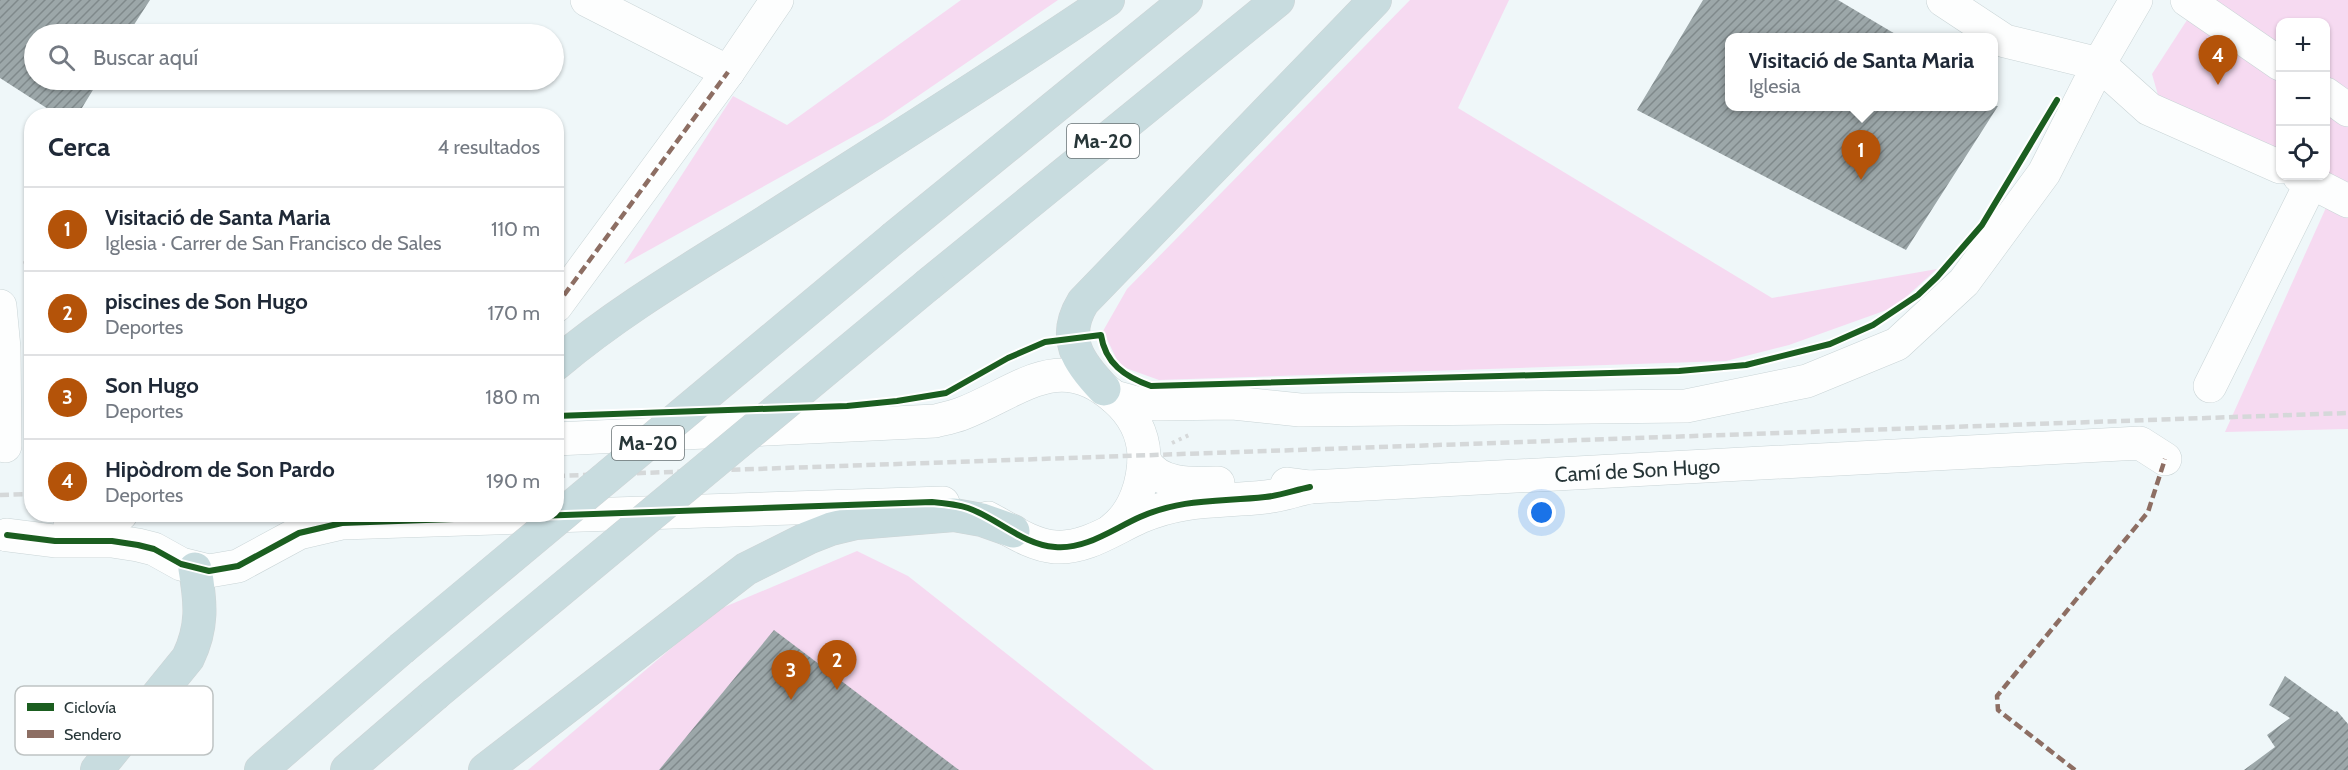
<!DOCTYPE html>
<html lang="es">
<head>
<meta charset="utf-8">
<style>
  body { margin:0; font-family:Cabin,sans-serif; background:#f2f2f3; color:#1f2937 }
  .controls { position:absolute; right:18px; top:18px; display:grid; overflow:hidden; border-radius:12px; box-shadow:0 2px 4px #0004 }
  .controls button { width:54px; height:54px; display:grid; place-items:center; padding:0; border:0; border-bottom:2px solid #e0e1e3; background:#fff; color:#1f2937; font:30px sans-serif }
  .you { position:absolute; left:1542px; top:513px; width:21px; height:21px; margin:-15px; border:4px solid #fff; border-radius:50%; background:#1a73e8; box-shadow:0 0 0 9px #1a73e833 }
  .badge { display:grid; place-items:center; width:39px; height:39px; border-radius:50%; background:#b45309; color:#fff; font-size:20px; font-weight:700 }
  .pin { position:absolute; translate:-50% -50px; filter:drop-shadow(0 2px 3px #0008) }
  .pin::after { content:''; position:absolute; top:32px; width:21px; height:18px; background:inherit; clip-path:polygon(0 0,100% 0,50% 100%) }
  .popup { position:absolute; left:1725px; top:33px; width:273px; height:78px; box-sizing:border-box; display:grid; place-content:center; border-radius:12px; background:#fff; filter:drop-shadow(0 2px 4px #0005); font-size:20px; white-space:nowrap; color:#747a83 }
  .popup b { font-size:22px; color:#1f2937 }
  .popup::after { content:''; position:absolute; left:50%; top:100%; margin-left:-12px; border:12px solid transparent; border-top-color:#fff }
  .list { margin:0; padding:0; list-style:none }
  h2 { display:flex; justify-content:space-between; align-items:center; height:78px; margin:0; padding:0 24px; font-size:26px }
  h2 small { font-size:20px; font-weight:400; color:#747a83 }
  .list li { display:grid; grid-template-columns:39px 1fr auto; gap:18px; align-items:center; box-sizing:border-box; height:84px; padding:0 24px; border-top:2px solid #e0e1e3 }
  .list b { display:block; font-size:22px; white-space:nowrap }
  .list p { margin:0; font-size:20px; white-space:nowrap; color:#747a83 }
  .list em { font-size:20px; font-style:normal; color:#747a83 }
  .icon { flex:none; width:33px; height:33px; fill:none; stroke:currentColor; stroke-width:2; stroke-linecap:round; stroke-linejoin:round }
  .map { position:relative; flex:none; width:2348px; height:770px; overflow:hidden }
  .search { position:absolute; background:#fff; box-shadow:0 2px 4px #0004; left:24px; top:24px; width:540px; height:66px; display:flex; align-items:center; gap:15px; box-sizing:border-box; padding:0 21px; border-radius:33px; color:#747a83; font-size:22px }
  .panel { position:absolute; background:#fff; box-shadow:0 2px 4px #0004; left:24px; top:108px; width:540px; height:414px; border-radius:24px }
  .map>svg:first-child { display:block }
  .grass { fill:#f6daf1 }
  .building { fill:url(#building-hatch) }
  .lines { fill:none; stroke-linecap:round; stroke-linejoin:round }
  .minor-casing { stroke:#c9d4d6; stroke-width:34 }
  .highway-casing { stroke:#ced4d5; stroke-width:34 }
  .path { stroke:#d6d9da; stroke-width:4; stroke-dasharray:3 4.5; stroke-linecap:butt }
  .minor { stroke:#fdfefe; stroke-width:33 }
  .highway { stroke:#c8dcdf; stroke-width:33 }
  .rail { stroke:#d5d8d9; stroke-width:4.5; stroke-dasharray:9 4.5; stroke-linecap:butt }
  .highway-bridge-casing { stroke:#ced4d5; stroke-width:34; stroke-linecap:butt }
  .highway-bridge { stroke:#c8dcdf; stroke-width:33 }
  .quiet { stroke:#8d6e63; stroke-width:4.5; stroke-dasharray:9 4.5; stroke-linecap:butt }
  .cycleway-casing { stroke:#fff; stroke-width:10 }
  .cycleway { stroke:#1b5e20; stroke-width:6 }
  .labels { text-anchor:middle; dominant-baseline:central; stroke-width:6; stroke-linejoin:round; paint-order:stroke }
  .shield { fill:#fff; stroke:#687274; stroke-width:1.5 }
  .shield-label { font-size:20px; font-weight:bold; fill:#273638 }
  .street-label { font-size:21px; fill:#273638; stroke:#fff }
  .key { fill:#fff; stroke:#bec3c3; stroke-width:1.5 }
  .key-label { font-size:16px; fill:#273638 }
</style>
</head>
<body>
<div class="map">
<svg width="2348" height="770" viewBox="0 0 2348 770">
  <defs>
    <pattern id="building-hatch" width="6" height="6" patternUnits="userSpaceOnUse" patternTransform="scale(1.5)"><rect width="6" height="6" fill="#9ca7a9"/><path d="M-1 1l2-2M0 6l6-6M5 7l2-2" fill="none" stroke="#7f898b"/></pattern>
  </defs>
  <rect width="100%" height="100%" fill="#eff7f9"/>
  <g class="grass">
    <path d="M961 0H1058L883 120 624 264 733 96 787 125Z"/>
    <path d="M1410 0H1509L1458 108 1772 298 1937 269 1895 307 1789 345 1726 361 1159 380 1120 366 1103 331 1127 289Z"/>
    <path d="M2200 0H2348V429L2225 432 2338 181 2326 175V22H2280V153L2158 95 2152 74Z"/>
    <path d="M857 551 908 576 1154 770H528L715 611Z"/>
  </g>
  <g class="building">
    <path d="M0 0H150L128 34H34V80H99L77 116H59L0 78Z"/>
    <path d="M1703 0H1838L1902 38H1729V106H1998L1906 250 1637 110Z"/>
    <path d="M774 630 959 770H659Z"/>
    <path d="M2285 676 2335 712 2337 711 2348 724V770H2244L2275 747 2267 735 2290 718 2269 705Z"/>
  </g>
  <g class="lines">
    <defs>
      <g id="minor">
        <path d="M587 0 728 72"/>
        <path d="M2136 0 2099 64 2149 109 2280 167"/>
        <path d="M2187 0 2280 64"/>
        <path d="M2326 94 2348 110"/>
        <path d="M2299 176 2348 201"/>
        <path d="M0 306 4 348 5 446"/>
        <path d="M556 306 728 72 777 0"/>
        <path d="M2210 386 2312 181"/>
        <path d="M1114 397 1136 403 1157 404 1233 403 1300 410 1686 406 1807 381 1897 344 1964 282 2044 173 2099 64 2005 41 1943 0"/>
        <path d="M556 439 935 421C943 419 953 417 961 414 1017 393 1059 347 1116 399 1132 413 1143 433 1144 455 1144 482 1135 512 1113 529"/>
        <path d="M1144 460C1158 486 1192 484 1218 483"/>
        <path id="s1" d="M1287 484 1310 487 2140 443 2165 459"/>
        <path d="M988 518C1009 529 1031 545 1055 547 1086 549 1113 529 1140 517 1183 498 1220 502 1265 497 1280 496 1295 490 1310 487"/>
        <path d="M70 525 107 521 121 514"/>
        <path d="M7 535 55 541H112L138 545 154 549 181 564 209 571 238 566 299 533 342 523 943 503"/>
      </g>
      <g id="highway">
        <path d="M895 237 1186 0"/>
        <path d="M929 284 1278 0"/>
        <path d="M556 364C621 309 696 266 767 221 881 148 996 76 1108 0"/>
        <path d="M1104 389C1078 362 1061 338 1083 302L1375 0"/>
        <path d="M97 770 188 658C203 627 201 603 195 569"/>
        <path d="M261 770 401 649"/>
        <path d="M347 770 434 695"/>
        <path d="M485 770 746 569 808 538 831 529 856 523 954 515 982 520 1013 531"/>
      </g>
    </defs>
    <use href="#minor" class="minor-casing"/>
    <use href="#highway" class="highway-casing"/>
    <g class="path">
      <path d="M25 261 32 293"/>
      <path d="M1172 443 1189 435"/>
    </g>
    <use href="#minor" class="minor"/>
    <use href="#highway" class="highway"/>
    <g class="rail">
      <path d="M556 476 2348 413"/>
      <path d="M0 495 32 494"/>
    </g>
    <defs>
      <g id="highway-bridge">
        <path d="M401 649 895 237"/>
        <path d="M434 695 929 284"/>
      </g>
    </defs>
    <use href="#highway-bridge" class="highway-bridge-casing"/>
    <use href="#highway-bridge" class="highway-bridge"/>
    <g class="quiet">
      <path d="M556 306 728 72"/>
      <path d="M2075 770 1998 710 1997 696 2148 512 2165 459"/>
    </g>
    <defs>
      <g id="cycleway">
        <path d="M556 416 847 406 897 401 946 393 1008 358 1045 342 1101 335C1105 363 1125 377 1151 386L1679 371 1746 365 1830 344 1873 325 1918 295 1937 277 1982 225 2057 100"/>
        <path d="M7 535 55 541H112L138 545 154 549 181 564 209 571 238 566 299 533 342 523 932 502C944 503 956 504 968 508 997 518 1023 545 1055 547 1085 550 1113 529 1140 517 1183 498 1220 502 1265 497 1280 496 1295 490 1310 487"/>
      </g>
    </defs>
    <use href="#cycleway" class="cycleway-casing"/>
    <use href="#cycleway" class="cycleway"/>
  </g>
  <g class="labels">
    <g class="shield">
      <rect x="1067" y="124" width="72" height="34" rx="4.5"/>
      <rect x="612" y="426" width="72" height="34" rx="4.5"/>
    </g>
    <g class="shield-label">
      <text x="1103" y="141">Ma-20</text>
      <text x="648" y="443">Ma-20</text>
    </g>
    <g class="street-label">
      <text stroke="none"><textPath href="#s1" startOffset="351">Camí de Son Hugo</textPath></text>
    </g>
  </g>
  <rect x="15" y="686" width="198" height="69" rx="9" class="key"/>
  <rect x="27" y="703" width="27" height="8" fill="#1b5e20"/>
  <rect x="27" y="730" width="27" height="8" fill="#8d6e63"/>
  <g class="key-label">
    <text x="64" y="713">Ciclovía</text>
    <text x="64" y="740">Sendero</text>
  </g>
</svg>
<div class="controls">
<button>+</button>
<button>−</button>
<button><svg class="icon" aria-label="locate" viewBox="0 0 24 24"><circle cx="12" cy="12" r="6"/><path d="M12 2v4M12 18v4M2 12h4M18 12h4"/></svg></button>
</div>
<div class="you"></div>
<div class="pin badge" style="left:1861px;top:180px">1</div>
<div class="popup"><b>Visitació de Santa Maria</b>Iglesia</div>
<div class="pin badge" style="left:837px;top:690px">2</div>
<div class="pin badge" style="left:791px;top:700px">3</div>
<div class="pin badge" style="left:2218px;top:85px">4</div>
<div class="search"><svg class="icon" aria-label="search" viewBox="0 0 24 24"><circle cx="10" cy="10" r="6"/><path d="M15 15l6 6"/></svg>Buscar aquí</div>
<section class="panel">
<h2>Cerca<small>4 resultados</small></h2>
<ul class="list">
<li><span class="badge">1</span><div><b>Visitació de Santa Maria</b><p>Iglesia · Carrer de San Francisco de Sales</p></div><em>110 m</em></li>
<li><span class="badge">2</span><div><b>piscines de Son Hugo</b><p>Deportes</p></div><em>170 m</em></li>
<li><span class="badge">3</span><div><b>Son Hugo</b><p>Deportes</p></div><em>180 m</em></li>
<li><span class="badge">4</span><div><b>Hipòdrom de Son Pardo</b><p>Deportes</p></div><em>190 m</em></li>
</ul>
</section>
</div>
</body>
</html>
